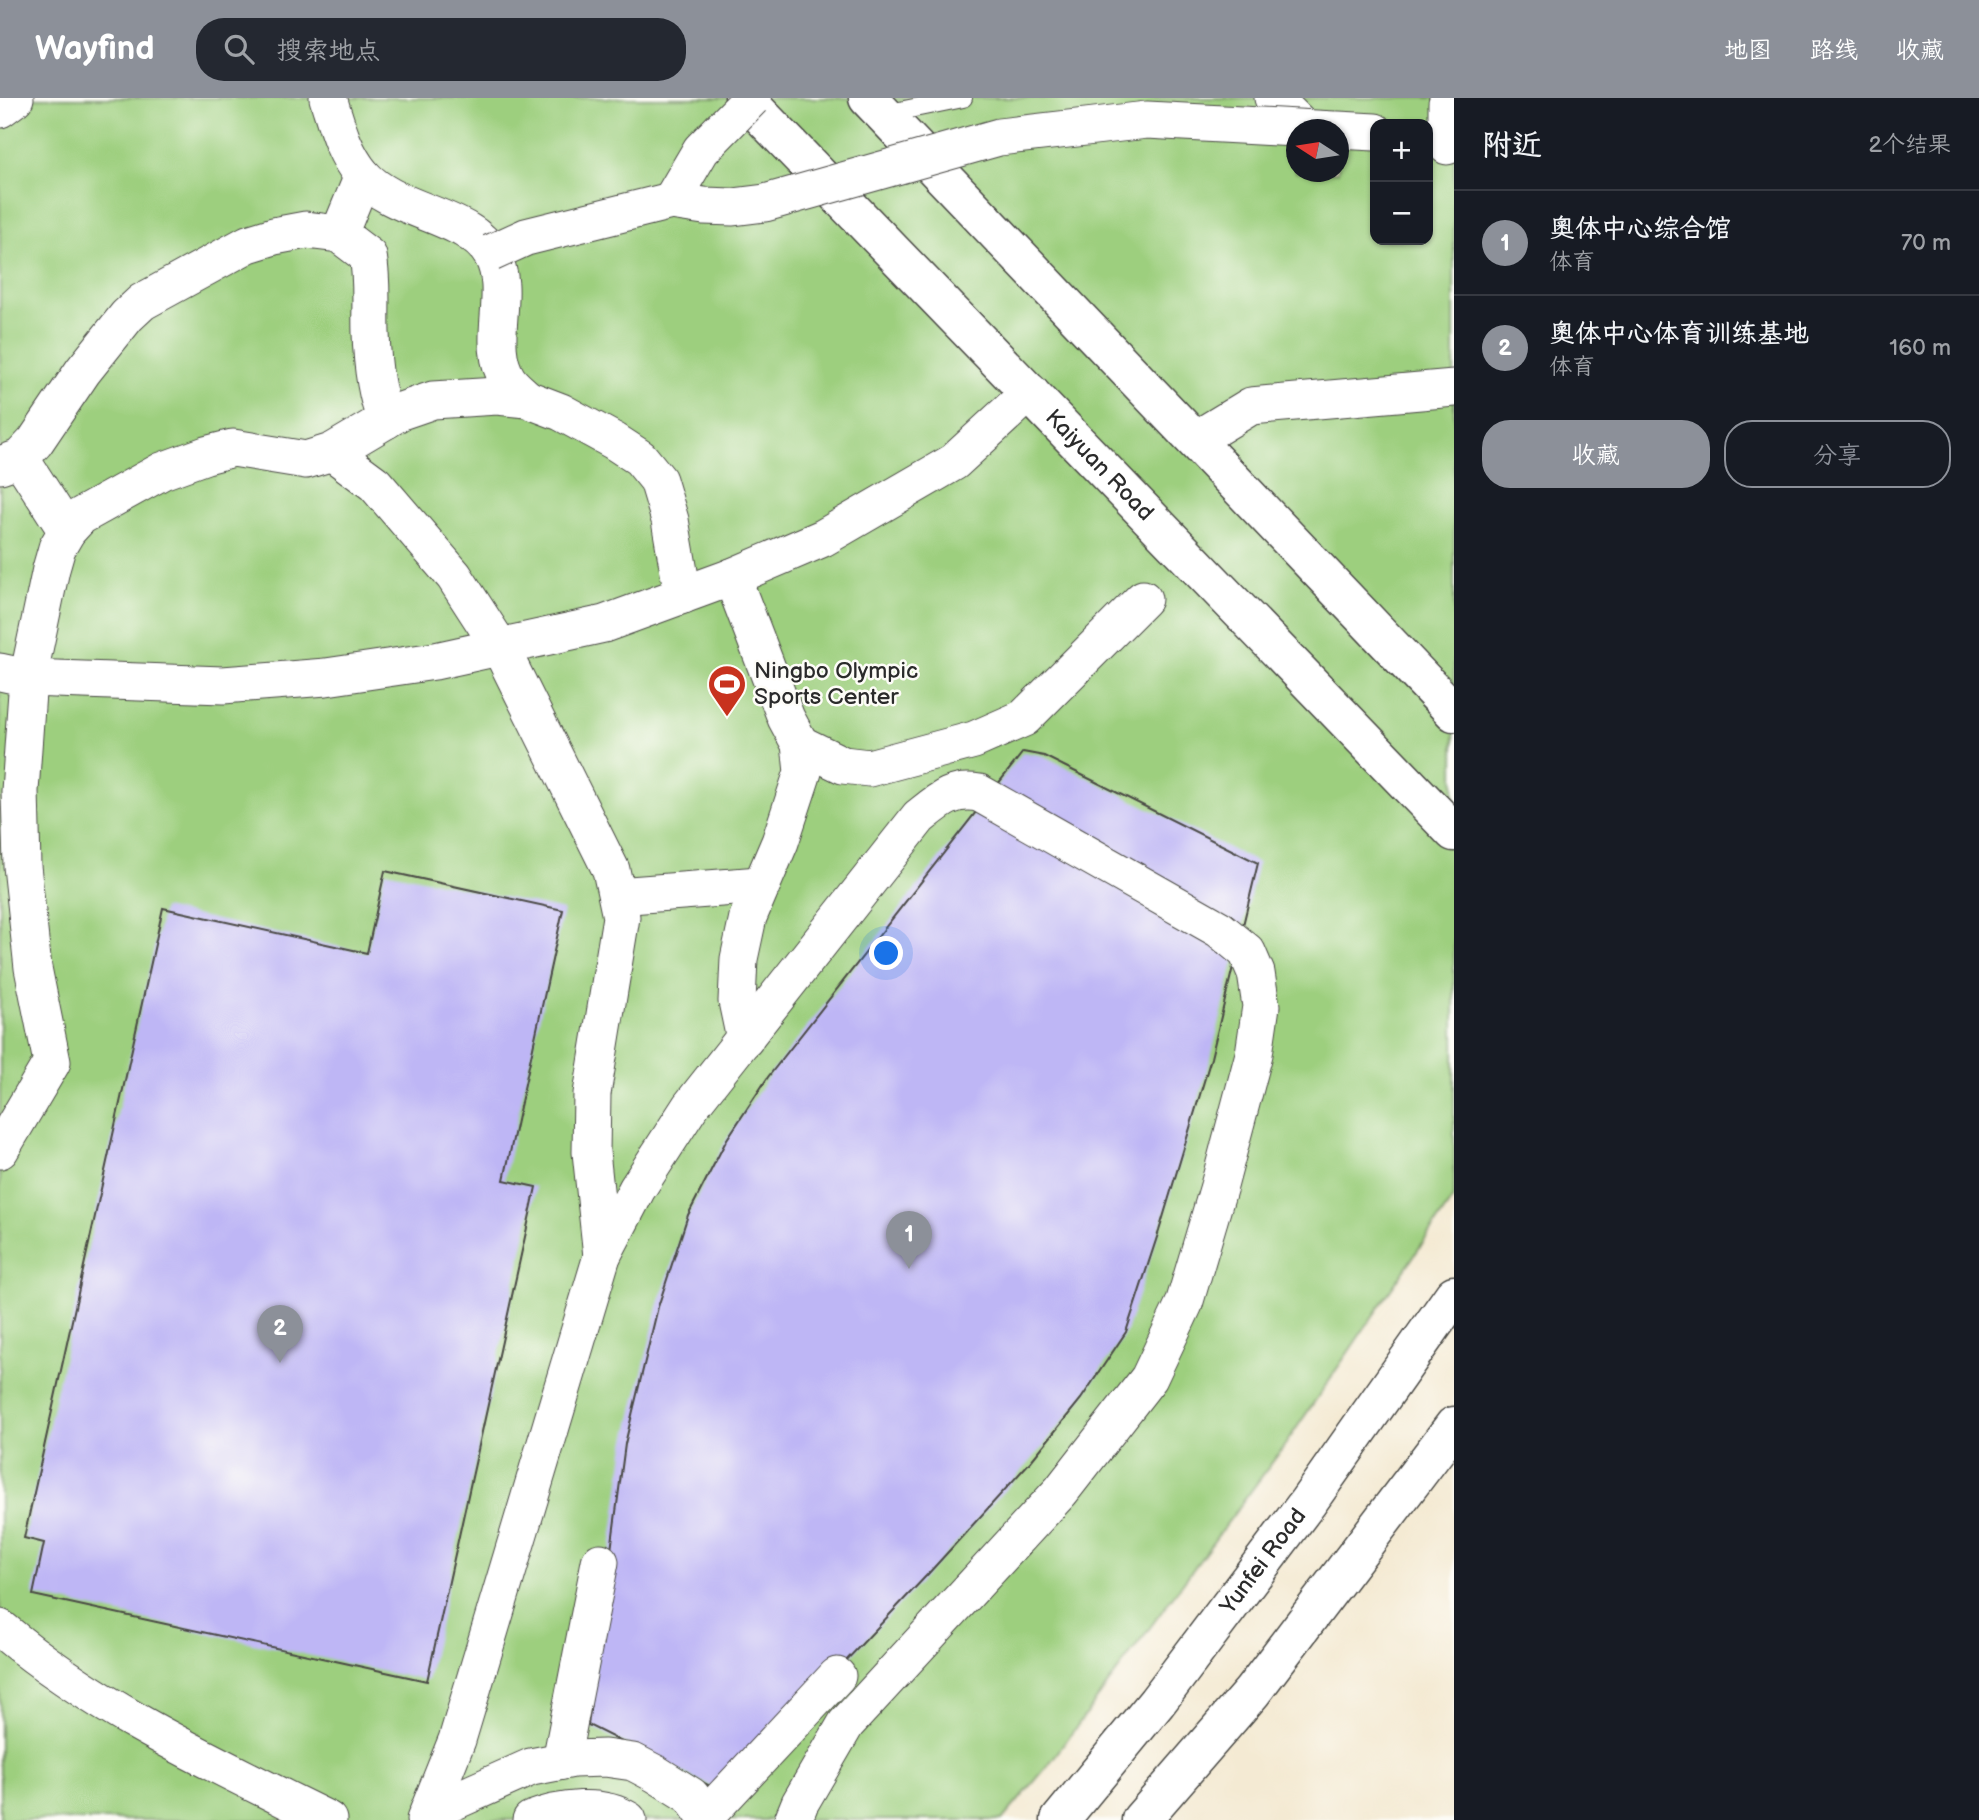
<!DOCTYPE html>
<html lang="zh">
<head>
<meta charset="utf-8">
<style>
  body { margin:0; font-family:"Balsamiq Sans","LXGW WenKai TC",sans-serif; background:#242831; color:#f1f3f6 }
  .controls { position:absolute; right:21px; top:21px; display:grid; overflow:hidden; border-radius:14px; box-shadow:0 2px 5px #0004 }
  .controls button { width:63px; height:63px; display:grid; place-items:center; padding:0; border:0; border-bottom:2px solid #363941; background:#171b24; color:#f1f3f6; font:35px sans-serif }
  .compass { position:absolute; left:1286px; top:21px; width:63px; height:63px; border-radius:50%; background:#171b24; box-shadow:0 2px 5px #0004; rotate:282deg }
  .you { position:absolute; left:887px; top:856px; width:24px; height:24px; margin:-18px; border:5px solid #fff; border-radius:50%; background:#1a73e8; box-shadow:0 0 0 10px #1a73e833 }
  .badge { display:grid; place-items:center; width:46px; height:46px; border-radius:50%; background:#8c9099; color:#fff; font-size:23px; font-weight:700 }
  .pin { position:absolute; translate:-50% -58px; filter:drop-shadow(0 2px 4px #0008) }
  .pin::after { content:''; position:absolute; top:37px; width:24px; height:21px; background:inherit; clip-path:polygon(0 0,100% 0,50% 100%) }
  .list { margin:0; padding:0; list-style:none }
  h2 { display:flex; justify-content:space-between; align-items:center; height:91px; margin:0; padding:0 28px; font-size:30px }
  h2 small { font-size:23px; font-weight:400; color:#9ea1a6 }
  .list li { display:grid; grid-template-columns:46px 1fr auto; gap:21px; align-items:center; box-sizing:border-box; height:105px; padding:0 28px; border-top:2px solid #363941 }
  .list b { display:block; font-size:26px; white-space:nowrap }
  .list p { margin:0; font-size:23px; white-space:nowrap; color:#9ea1a6 }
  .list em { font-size:23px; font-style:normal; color:#9ea1a6 }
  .actions { display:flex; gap:14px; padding:21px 28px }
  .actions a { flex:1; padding:16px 0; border:2px solid #8c9099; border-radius:28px; text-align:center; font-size:24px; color:#8c9099 }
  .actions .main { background:#8c9099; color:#fff }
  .icon { flex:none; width:38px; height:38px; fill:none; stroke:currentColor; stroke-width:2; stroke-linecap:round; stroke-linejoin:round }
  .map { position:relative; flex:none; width:1454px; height:1722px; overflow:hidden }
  header { display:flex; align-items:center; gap:42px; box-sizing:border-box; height:98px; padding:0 35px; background:#8c9099; color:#fff }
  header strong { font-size:33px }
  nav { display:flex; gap:38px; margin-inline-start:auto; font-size:24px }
  .search { width:490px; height:63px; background:#242831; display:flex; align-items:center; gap:18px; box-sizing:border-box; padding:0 24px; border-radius:28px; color:#9ea1a6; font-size:26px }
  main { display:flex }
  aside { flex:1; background:#171b24 }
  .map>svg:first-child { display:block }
  .garden { fill:#9dcf7e; stroke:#647d54; stroke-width:2; fill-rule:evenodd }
  .building { fill:#beb6f5 }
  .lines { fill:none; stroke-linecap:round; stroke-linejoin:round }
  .lane-casing { stroke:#494844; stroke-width:20 }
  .street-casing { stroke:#494844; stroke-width:39 }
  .secondary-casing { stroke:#494844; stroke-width:41 }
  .lane { stroke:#fff; stroke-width:18 }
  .street { stroke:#fff; stroke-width:37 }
  .secondary { stroke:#fff; stroke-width:38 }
  .street-bridge-casing { stroke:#494844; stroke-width:39; stroke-linecap:butt }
  .street-bridge { stroke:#fff; stroke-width:37 }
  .labels { text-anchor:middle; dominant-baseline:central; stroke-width:5; stroke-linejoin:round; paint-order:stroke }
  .street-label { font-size:23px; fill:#2b2b2b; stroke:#fdfcf7 }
  .poi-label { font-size:23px; fill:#2b2b2b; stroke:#fdfcf7; text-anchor:start }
</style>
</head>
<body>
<header>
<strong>Wayfind</strong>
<div class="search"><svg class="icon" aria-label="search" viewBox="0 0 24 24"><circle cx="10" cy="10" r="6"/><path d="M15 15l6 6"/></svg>搜索地点</div>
<nav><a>地图</a><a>路线</a><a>收藏</a></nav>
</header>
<main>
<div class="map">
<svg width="1454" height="1722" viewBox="0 0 1454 1722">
  <rect width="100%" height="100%" fill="#fdfcf7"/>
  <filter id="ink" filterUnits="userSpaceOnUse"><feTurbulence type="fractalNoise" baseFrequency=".0143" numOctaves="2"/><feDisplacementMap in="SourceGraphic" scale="14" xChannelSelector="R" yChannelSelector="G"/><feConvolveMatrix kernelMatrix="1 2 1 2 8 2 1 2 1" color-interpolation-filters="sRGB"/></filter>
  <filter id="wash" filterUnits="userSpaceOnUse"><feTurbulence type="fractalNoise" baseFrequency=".00686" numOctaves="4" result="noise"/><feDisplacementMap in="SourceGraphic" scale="28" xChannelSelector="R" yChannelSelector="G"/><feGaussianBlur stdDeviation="1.57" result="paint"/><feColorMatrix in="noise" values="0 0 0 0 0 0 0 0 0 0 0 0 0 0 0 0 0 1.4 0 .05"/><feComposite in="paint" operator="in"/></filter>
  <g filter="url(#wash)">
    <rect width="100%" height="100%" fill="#f4ead3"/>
    <path class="garden" d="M0 0H1454V1099L1285 1347 1046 1670 1002 1722H0ZM1375 26H1428V142H1375ZM1296 32H1338V74H1296Z"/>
    <g id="blocks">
      <g class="building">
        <path d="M1023 654 1044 658 1258 765 1211 960 1159 1133 1126 1234 1081 1301 1031 1363 928 1476 722 1694 588 1627 625 1346 658 1209 688 1117 727 1041 768 979Z"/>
        <path d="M385 773 563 812 504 1082 536 1089 427 1583 33 1497 44 1445 24 1440 163 810 367 855Z"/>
      </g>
    </g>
  </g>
  <g filter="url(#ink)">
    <use href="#blocks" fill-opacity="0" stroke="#494844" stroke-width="2"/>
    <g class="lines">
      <defs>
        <path id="lane" d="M885 16 963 0"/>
        <g id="street">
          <path d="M328 0C337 28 343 54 362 77 395 115 469 116 492 157 513 195 484 245 508 282 513 289 521 295 527 301"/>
          <path d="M1273 0 1304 30"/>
          <path d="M0 11 15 0"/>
          <path d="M1338 32 1375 34"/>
          <path d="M1447 48V5L1449 0"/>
          <path d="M339 136 363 78"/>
          <path d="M1195 342 1251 308 1454 290"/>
          <path d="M332 354 375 386 454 478 500 549 611 772 621 819 592 996 591 1054 602 1158"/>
          <path d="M20 360 67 433"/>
          <path d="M0 367 20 360 35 344 83 273 127 218 142 204 248 146 274 138 306 132 339 136 368 158C373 184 370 209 371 235 372 265 375 295 386 322"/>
          <path d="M732 479 786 620 800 646 803 674 780 744 748 819 739 861 737 903 745 941"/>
          <path d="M0 574 28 580 223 587 326 579 435 563 604 526 732 479 823 440 954 364 1030 294"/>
          <path d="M800 646 843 667 869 670 974 642 1024 620 1143 501"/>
          <path d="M617 798 760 787"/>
          <path d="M0 1052 52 964 33 870 22 768 20 693 28 580 51 471 57 450 67 433 81 418 162 373 206 357 233 350 306 362 332 354 401 313 433 302 497 298 527 301 561 314 614 343 640 360 658 382 670 422 683 497"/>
          <path d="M0 1530C97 1612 215 1666 328 1722"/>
          <path d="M561 1663 600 1464"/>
          <path d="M431 1711 448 1706 531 1669 573 1661 605 1660 633 1664 656 1676 691 1698 708 1722"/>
          <path d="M706 1718 837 1578"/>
          <path d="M425 1722 457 1642 602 1158 637 1091 690 1009 919 719C939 703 952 690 979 695L1219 831 1247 854 1256 875 1261 908 1254 956 1219 1088 1184 1206 1149 1280 1061 1393 846 1626 800 1705 793 1722"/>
          <path d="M531 1722C560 1711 601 1705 628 1722"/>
        </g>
        <g id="secondary">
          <path id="s1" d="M744 0 1454 734"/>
          <path d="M868 0 1454 614"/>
          <path id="s2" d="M1060 1722 1157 1604 1308 1404 1454 1197"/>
          <path d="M1141 1722 1252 1594 1454 1328"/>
        </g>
      </defs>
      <use href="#lane" class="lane-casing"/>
      <use href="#street" class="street-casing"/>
      <use href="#secondary" class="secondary-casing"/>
      <use href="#lane" class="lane"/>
      <use href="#street" class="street"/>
      <use href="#secondary" class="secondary"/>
      <defs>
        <g id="street-bridge">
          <path d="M671 103 701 52 752 0"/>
          <path d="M491 155 526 139 671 103 704 108 733 109 765 105 999 39 1147 22 1334 32"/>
        </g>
      </defs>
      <use href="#street-bridge" class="street-bridge-casing"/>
      <use href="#street-bridge" class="street-bridge"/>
    </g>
  </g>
  <defs>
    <symbol id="stadium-pin" viewBox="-11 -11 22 30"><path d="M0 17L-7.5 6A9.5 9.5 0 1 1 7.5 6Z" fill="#c8321e" stroke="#fdfcf7"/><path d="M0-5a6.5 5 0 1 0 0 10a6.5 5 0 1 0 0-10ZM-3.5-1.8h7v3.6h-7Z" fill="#fff"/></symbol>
  </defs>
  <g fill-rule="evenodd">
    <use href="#stadium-pin" x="705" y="564" width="44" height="60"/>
  </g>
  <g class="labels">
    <g class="street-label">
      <text stroke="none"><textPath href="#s1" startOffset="511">Kaiyuan Road</textPath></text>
      <text stroke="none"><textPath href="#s2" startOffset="329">Yunfei Road</textPath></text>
    </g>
    <g class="poi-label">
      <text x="754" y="573">Ningbo Olympic<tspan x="754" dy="26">Sports Center</tspan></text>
    </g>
  </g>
</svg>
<div class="controls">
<button>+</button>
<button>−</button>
</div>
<svg class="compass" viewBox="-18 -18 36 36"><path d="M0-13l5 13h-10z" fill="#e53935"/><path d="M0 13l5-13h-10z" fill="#9ea1a6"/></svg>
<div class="you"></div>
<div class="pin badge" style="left:909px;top:1171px">1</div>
<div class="pin badge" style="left:280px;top:1265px">2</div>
</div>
<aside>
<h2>附近<small>2个结果</small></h2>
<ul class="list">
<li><span class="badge">1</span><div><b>奥体中心综合馆</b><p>体育</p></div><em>70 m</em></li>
<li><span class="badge">2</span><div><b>奥体中心体育训练基地</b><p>体育</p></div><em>160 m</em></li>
</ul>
<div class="actions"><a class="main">收藏</a><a>分享</a></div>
</aside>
</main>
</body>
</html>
